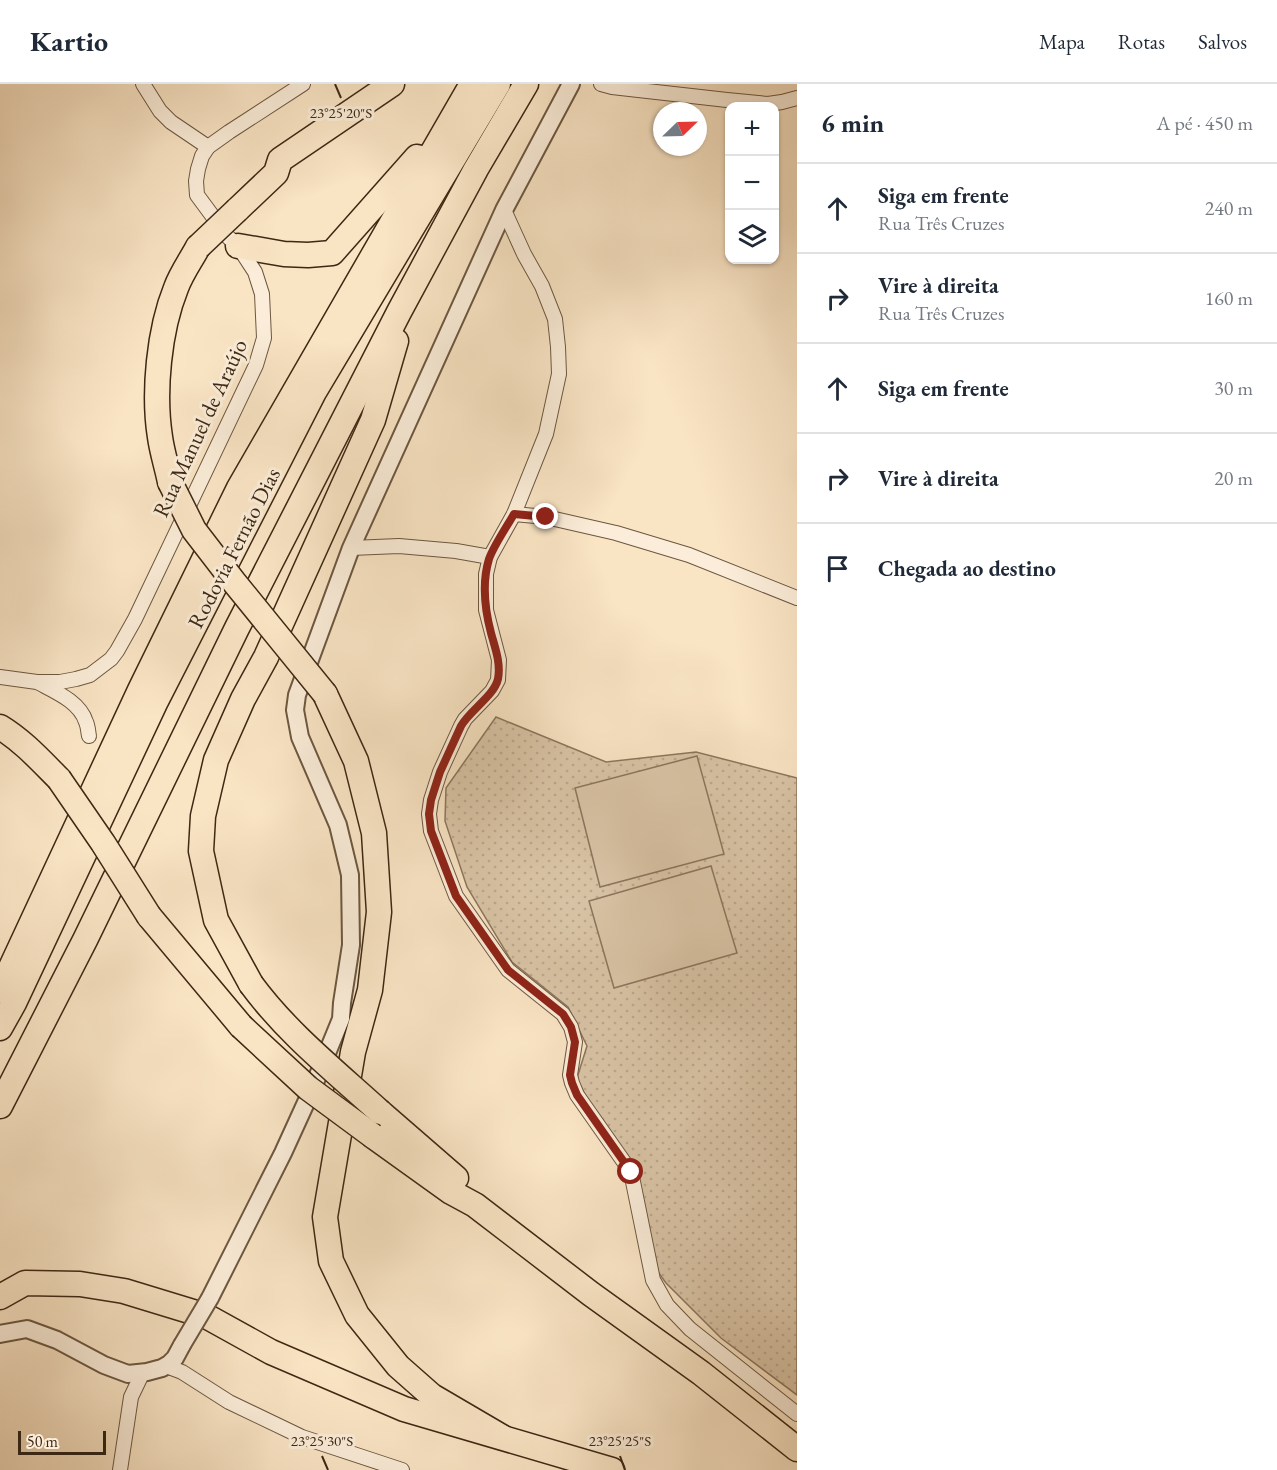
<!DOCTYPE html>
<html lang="pt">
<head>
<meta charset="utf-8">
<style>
  body { margin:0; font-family:"EB Garamond",serif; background:#f2f2f3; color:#1f2937 }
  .controls { position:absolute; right:18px; top:18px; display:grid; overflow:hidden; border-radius:12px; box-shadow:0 2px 4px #0004 }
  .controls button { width:54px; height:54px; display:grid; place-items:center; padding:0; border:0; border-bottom:2px solid #e0e1e3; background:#fff; color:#1f2937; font:30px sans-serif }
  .compass { position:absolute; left:653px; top:18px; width:54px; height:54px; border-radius:50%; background:#fff; box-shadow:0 2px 4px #0004; rotate:67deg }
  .scale { position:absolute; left:18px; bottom:15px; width:88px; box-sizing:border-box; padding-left:6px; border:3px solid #3d2814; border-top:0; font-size:16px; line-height:21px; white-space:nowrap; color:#3d2814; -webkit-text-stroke:4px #fbedd9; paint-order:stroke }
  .stop { position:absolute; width:18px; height:18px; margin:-14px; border:4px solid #8f2418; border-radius:50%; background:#fff }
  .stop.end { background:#8f2418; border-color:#fff; box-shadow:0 2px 6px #0008 }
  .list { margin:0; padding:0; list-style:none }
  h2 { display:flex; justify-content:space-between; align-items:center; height:78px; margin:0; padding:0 24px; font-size:26px }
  h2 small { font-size:20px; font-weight:400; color:#747a83 }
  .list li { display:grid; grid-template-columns:39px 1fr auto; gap:18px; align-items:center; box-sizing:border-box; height:90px; padding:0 24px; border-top:2px solid #e0e1e3 }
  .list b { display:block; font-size:22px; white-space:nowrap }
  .list p { margin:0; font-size:20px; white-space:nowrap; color:#747a83 }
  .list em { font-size:20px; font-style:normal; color:#747a83 }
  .icon { flex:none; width:33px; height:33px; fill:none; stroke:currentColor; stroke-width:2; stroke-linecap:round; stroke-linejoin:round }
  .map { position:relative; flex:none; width:797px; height:1386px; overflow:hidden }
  header { display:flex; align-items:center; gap:36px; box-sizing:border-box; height:84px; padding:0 30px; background:#fff; border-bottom:2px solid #e0e1e3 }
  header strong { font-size:28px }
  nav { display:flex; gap:33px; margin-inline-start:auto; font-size:21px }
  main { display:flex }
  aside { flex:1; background:#fff }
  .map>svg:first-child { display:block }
  .green { fill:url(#green-dots); stroke:#8b765d; stroke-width:1.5 }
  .pitch { fill:#d9c4a6; stroke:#8b765d; stroke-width:1.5 }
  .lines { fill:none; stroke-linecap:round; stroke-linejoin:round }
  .minor-casing { stroke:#6c5740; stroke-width:16 }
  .tertiary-casing { stroke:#6c5740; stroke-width:20 }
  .motorway-casing { stroke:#3d2814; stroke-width:27 }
  .minor { stroke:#fbedd9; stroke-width:14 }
  .tertiary { stroke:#fbedd9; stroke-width:16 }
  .motorway { stroke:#f9e4c4; stroke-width:24 }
  .tertiary-bridge-casing { stroke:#6c5740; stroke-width:20; stroke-linecap:butt }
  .motorway-bridge-casing { stroke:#3d2814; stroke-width:27; stroke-linecap:butt }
  .tertiary-bridge { stroke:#fbedd9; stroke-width:16 }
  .motorway-bridge { stroke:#f9e4c4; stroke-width:24 }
  .route { stroke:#8f2418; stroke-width:8 }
  .ticks { fill:none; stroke:#3d2814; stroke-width:2 }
  .labels { text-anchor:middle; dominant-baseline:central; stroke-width:6; stroke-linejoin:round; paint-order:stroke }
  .street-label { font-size:22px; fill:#3d2814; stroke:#fbedd9 }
  .ticks-label { font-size:15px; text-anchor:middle; fill:#3d2814; stroke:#fbedd9; stroke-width:6; stroke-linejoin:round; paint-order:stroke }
</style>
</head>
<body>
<header>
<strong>Kartio</strong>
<nav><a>Mapa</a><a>Rotas</a><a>Salvos</a></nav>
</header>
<main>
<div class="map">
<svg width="797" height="1386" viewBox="0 0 797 1386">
  <defs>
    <pattern id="green-dots" width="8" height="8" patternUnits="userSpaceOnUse" patternTransform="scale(1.5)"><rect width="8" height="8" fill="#d9c4a6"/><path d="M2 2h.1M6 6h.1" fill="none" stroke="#bba88e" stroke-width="1.8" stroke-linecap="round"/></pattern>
  </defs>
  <rect width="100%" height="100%" fill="#f9e4c4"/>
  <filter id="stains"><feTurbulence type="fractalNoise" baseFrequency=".00333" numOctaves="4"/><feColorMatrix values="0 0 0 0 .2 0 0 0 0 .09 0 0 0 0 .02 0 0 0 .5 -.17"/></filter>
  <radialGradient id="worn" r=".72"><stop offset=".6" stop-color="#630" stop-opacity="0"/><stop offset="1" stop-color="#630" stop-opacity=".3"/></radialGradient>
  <path class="green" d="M496 633 606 678 696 668 797 694V1311L721 1254 666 1199 656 1185 634 1087 590 1021 577 994 587 962 568 923 512 878 467 803 445 737 446 704Z"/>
  <g class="pitch">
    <path d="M697 672 724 770 600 803 575 704Z"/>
    <path d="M711 782 737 869 614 904 589 817Z"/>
  </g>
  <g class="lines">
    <defs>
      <g id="minor">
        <path d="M143 0 160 27 171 38 208 63"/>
        <path d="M601 0 612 3 727 16 768 20 782 18 797 14"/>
        <path d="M504 126 524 170 542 202 555 235 558 263 559 290 546 350 514 430 490 473 486 490V526L499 576 498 596 492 607 465 635 461 642 440 688 431 716 429 730 431 747 456 812 508 886 563 930 571 943 575 958 570 991 572 999 577 1011 631 1088 653 1196 667 1221 690 1245 797 1330"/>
        <path d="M514 430 546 433 616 449 689 471 797 514"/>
        <path d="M351 464 399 462 456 467 490 473"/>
        <path d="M0 593 37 598H60L76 595 90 591 111 575 117 567 135 535 256 281 264 254 262 210 255 188 238 162 228 153 197 111 196 97 198 85 202 72 208 63 229 48 303 0"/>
        <path d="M39 599C56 608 80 618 86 638 88 642 88 647 89 652"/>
        <path d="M166 1282 182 1288 229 1318 302 1353 402 1386"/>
        <path d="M120 1386 131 1313 143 1288"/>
      </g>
      <g id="tertiary">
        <path d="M210 1214 283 1069 314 1001 341 935 342 919 351 861 350 791 338 741 300 653 295 626 297 611 351 464 504 126 571 0"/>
        <path d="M0 1250 27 1245 57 1256 104 1281 128 1290 147 1288 162 1284 169 1280 175 1274 182 1261"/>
      </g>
      <g id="motorway">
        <path d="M237 126 276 89 280 76 392 0"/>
        <path d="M238 162 284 170 308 171 332 169 417 73"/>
        <path d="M170 398C167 383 162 368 160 353 153 308 159 246 176 204 181 190 191 176 198 163"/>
        <path d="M325 610 356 677 374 749 379 828 370 906 353 968 325 1133 331 1177 357 1231 398 1282 432 1312 502 1353"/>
        <path d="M0 643C23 657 40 676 59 695"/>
        <path d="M149 832 241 942"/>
        <path d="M251 900 216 836 201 767 203 732 216 676 243 615 266 573 373 336 396 257"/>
        <path d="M0 907 140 606 239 404 472 0"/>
        <path d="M0 944 14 919 156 617 314 308 498 0"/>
        <path d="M0 1022 85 856 237 544 399 228 476 85 526 0"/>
        <path d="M380 1028 456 1094"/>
        <path d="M373 1052 451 1108 475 1121 591 1210 701 1289 797 1365"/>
        <path d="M0 1213 25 1199 80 1200 124 1207 206 1232 271 1268 404 1325 612 1386"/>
      </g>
    </defs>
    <use href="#minor" class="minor-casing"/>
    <use href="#tertiary" class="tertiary-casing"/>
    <use href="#motorway" class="motorway-casing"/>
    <use href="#minor" class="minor"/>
    <use href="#tertiary" class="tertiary"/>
    <use href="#motorway" class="motorway"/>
    <defs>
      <path id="tertiary-bridge" d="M182 1261 210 1214"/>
      <g id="motorway-bridge">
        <path d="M198 163 237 126"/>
        <path d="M170 398 194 446 234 498 325 610"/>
        <path d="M59 695 103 759 149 832"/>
        <path d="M251 900C287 949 335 987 380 1028"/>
        <path d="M241 942 308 1004 373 1052"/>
      </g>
    </defs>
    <use href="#tertiary-bridge" class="tertiary-bridge-casing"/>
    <use href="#motorway-bridge" class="motorway-bridge-casing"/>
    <use href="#tertiary-bridge" class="tertiary-bridge"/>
    <use href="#motorway-bridge" class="motorway-bridge"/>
  </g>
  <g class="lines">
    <path class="route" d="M546 433 514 430C506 444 494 461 489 475 482 498 485 526 491 549 495 564 501 579 498 595 494 612 470 626 461 642L440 688 431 716 429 730 431 747 456 812 508 886 563 930 571 943 575 958 570 991 572 999 577 1011 631 1088"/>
  </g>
  <path class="ticks" d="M335 0 341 14M322 1372 328 1386M620 1372 625 1386"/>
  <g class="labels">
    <g class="street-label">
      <text transform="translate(200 344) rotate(-65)">Rua Manuel de Araújo</text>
      <text transform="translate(234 464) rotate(-63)">Rodovia Fernão Dias</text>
    </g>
  </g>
  <g class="ticks-label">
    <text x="341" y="34">23°25'20"S</text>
    <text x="322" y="1362">23°25'30"S</text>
    <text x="620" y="1362">23°25'25"S</text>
  </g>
  <rect width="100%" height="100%" filter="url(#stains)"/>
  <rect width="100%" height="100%" fill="url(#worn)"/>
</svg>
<div class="controls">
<button>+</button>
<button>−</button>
<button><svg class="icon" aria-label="layers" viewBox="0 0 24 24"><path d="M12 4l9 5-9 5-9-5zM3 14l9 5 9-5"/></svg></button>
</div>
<svg class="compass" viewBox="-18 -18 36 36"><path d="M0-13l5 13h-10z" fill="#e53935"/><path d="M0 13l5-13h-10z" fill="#747a83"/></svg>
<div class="scale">50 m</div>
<div class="stop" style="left:631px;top:1088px"></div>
<div class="stop end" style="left:546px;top:433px"></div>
</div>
<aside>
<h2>6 min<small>A pé · 450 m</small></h2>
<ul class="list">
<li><svg class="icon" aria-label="ahead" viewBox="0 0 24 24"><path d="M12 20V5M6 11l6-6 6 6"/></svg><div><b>Siga em frente</b><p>Rua Três Cruzes</p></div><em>240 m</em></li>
<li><svg class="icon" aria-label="right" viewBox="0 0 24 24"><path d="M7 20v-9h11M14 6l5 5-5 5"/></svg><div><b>Vire à direita</b><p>Rua Três Cruzes</p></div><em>160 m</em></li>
<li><svg class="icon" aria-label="ahead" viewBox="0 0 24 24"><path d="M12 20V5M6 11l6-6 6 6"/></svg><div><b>Siga em frente</b></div><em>30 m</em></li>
<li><svg class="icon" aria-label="right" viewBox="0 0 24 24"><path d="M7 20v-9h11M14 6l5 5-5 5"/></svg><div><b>Vire à direita</b></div><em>20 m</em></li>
<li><svg class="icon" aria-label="arrive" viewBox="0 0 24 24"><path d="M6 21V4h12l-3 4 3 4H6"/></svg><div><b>Chegada ao destino</b></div></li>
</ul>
</aside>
</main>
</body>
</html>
